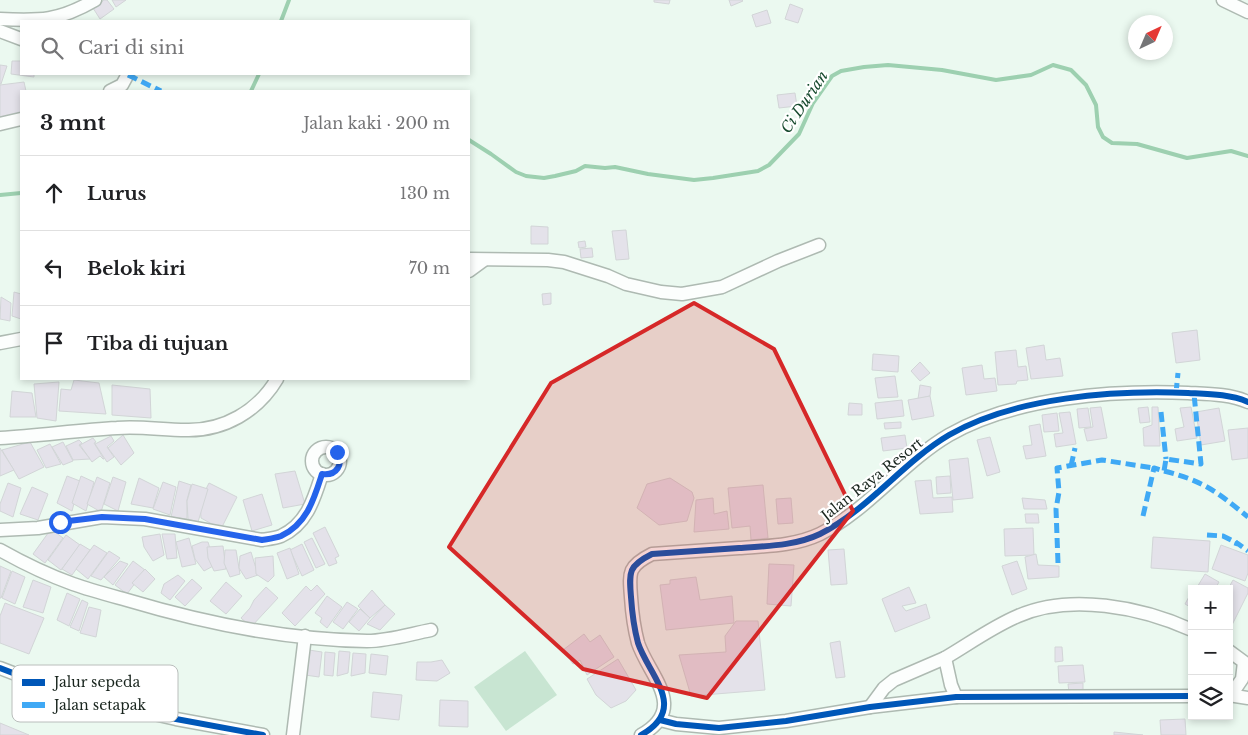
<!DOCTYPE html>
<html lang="id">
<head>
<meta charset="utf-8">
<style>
  body { margin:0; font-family:"Libre Baskerville",serif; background:#f2f2f2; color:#202124 }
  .controls { position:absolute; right:15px; bottom:15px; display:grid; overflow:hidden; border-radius:0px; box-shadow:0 2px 8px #0003 }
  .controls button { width:45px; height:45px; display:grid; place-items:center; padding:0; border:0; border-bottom:1px solid #e0e0e0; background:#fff; color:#202124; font:25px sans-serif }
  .compass { position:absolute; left:1128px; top:15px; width:45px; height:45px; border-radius:50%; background:#fff; box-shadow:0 2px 8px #0003; rotate:44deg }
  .stop { position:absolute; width:15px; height:15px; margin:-11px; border:4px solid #2563eb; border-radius:50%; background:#fff }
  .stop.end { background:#2563eb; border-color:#fff; box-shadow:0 1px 5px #0008 }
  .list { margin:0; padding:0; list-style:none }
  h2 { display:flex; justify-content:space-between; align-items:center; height:65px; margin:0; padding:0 20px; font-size:21px }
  h2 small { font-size:16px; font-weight:400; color:#757577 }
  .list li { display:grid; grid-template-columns:32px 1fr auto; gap:15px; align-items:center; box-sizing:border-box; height:75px; padding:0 20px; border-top:1px solid #e0e0e0 }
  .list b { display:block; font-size:19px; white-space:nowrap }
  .list em { font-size:16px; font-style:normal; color:#757577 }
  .icon { flex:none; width:28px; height:28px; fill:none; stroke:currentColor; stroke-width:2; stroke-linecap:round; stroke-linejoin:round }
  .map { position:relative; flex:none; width:1248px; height:735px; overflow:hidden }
  .search { position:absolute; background:#fff; box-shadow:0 2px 8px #0003; left:20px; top:20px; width:450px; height:55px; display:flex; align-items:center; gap:12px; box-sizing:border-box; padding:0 18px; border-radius:0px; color:#757577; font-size:19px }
  .panel { position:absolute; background:#fff; box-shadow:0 2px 8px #0003; left:20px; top:90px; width:450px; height:290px; border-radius:0px }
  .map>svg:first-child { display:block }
  .green { fill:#c8e5d2 }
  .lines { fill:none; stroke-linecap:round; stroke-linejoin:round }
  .stream { stroke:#9dd0b0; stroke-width:4 }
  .building { fill:#e4e2ea; stroke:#d2d5d7 }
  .street-casing { stroke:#aebab2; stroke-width:15 }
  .street { stroke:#fcfefd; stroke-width:12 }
  .quiet { stroke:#3fa9f5; stroke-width:5; stroke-dasharray:10 5; stroke-linecap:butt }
  .cycleway-casing { stroke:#fff; stroke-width:9 }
  .cycleway { stroke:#0057b8; stroke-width:6 }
  .route { stroke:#2563eb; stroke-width:6 }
  .marked { fill:#d62828; fill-opacity:0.2; stroke:#d62828; stroke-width:4; stroke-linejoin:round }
  .labels { text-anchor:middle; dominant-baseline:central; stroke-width:4.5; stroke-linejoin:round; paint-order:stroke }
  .street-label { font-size:14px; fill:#19251e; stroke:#fff }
  .water-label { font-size:15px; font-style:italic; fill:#184b2f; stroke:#fff }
  .key { fill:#fff; stroke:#babebc; stroke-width:1 }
  .key-label { font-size:14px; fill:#19251e }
</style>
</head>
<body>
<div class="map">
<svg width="1248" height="735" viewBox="0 0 1248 735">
  <rect width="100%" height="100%" fill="#ebf9f0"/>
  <path class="green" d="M525 651 557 695 506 731 474 687Z"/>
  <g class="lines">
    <g class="stream">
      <path d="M281 21 289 0"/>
      <path d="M251 91 259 74"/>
      <path d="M469 140 491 154 516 172 526 176 544 178 555 176 576 171 585 166 605 168 615 167 648 174 694 180 713 178 758 171 769 165 799 134 813 103 832 76 841 71 864 67 888 65 942 70 996 80 1031 75 1053 65 1071 70 1086 85 1096 105 1098 127 1103 137 1112 143 1137 144 1187 158 1231 151 1248 156"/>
      <path d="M0 195 21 193"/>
    </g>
  </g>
  <g class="building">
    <path d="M104 0H107L114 9 100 19 93 8Z"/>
    <path d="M112 0H126L116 7Z"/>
    <path d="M654 0H670L669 4 654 2Z"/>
    <path d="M729 0H742L743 1 731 6Z"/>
    <path d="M790 4 803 9 798 23 785 19Z"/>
    <path d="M767 10 771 23 756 27 752 15Z"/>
    <path d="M12 61H21V74H34V77L11 74Z"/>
    <path d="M0 65 7 66 1 84H0Z"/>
    <path d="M24 82 26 91H21V117L0 119V85Z"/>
    <path d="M795 93 797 106 779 108 777 95Z"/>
    <path d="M531 226 548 227V244H531Z"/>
    <path d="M626 230 629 259 616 260 612 231Z"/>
    <path d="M585 241 586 247 579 248 578 242Z"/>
    <path d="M592 248 593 257 581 258 580 249Z"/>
    <path d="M14 292 21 294V319L12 316Z"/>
    <path d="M551 293V304L543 305 542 294Z"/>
    <path d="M1 297 11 303 10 321 0 319Z"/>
    <path d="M1197 330 1200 360 1176 363 1172 333Z"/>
    <path d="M1044 345 1046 360 1060 358 1063 376 1031 379 1026 348Z"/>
    <path d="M1016 350 1018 367 1026 366 1028 380 1017 381 1016 384 998 385 995 352Z"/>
    <path d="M873 354 899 356 898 372 872 370Z"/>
    <path d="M920 362 930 373 920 381 911 371Z"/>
    <path d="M982 365 984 379 995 378 997 391 966 395 962 368Z"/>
    <path d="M895 376 898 397 878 398 875 378Z"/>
    <path d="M74 380 99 383 106 414 59 411 61 389 71 390Z"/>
    <path d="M59 382 56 421 37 418 34 384Z"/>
    <path d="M112 385 150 389 151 418 112 415Z"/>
    <path d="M920 385 931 387 930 396 918 399Z"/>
    <path d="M12 391 32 393 36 417H10Z"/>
    <path d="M930 396 934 416 912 420 908 400Z"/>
    <path d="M902 400 904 416 877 419 875 403Z"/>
    <path d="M849 403 862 404V415H848Z"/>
    <path d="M1101 407 1107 438 1087 441 1084 429 1093 427 1090 408Z"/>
    <path d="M1148 407 1150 422 1140 423 1138 408Z"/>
    <path d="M1152 407H1158L1160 446H1144L1143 428 1152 425Z"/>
    <path d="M1191 407 1197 438 1177 441 1175 429 1184 427 1180 408Z"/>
    <path d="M1088 408 1091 427 1079 428 1077 409Z"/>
    <path d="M1219 408 1225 441 1201 445 1196 412Z"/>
    <path d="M1070 412 1076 444 1056 447 1054 434 1063 433 1059 413Z"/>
    <path d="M1057 413 1059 431 1044 432 1042 415Z"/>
    <path d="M901 422V428L885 429 884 423Z"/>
    <path d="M1040 424 1046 456 1026 459 1023 446 1032 445 1029 426Z"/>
    <path d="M1248 428V458L1232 460 1228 430Z"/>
    <path d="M123 435 134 453 121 465 108 448Z"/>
    <path d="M905 435 907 448 883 451 881 438Z"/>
    <path d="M111 436 114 441 107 447 114 457 107 462 95 444Z"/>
    <path d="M990 437 1000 472 987 476 977 440Z"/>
    <path d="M93 438 96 442 94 443 104 459H103L100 456 92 462 80 445Z"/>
    <path d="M79 440 82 443 79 445 90 459 73 460 66 446Z"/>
    <path d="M30 442 44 467 19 479 2 450Z"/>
    <path d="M63 442 73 461 63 465 52 447Z"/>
    <path d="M50 444 61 464 46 468 37 450Z"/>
    <path d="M0 448 14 470 0 476Z"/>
    <path d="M968 458 973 498 953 500 949 460Z"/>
    <path d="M295 471 305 504 283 508 275 474Z"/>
    <path d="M67 476 80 481 72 511 57 503Z"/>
    <path d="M81 476 94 482 86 511 72 503Z"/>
    <path d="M950 476 951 493 937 494 936 477Z"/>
    <path d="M97 477 110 483 101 512 87 504Z"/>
    <path d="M113 477 126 482 118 511 104 504Z"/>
    <path d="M139 478 159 488 153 508 131 504Z"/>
    <path d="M670 478 692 492 694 498 687 521 659 525 637 508 647 484Z"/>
    <path d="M931 480 933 498 952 497 953 512 920 514 915 481Z"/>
    <path d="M179 481 191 485 187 500V519L171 517Z"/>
    <path d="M163 482 176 487 170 515 153 509Z"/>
    <path d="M8 483 21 488 13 517 0 511V504Z"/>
    <path d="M209 483 237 497 221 529 201 518 200 501Z"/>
    <path d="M192 484 208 489 198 522 188 519 187 501Z"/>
    <path d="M763 485 768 538 751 540 750 526 732 528 728 488Z"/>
    <path d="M32 487 48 494 38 520 20 514Z"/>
    <path d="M262 494 272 525 252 531 243 500Z"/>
    <path d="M713 498 714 514 727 511 729 529 694 532 696 500Z"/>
    <path d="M791 498 793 523 778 524 776 499Z"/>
    <path d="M1022 498 1045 500 1047 509H1024Z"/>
    <path d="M1025 514H1038L1039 523H1026Z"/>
    <path d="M325 527 339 556 335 558 337 563 329 566 313 533Z"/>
    <path d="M1033 528 1034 555 1005 556 1004 529Z"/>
    <path d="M51 529 63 538 45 563 33 554Z"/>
    <path d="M160 534 164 555 153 561 144 547 142 537Z"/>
    <path d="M162 534H175L177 558 167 559Z"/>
    <path d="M66 535 80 545 61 570 48 560Z"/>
    <path d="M1153 537 1210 541 1208 572 1151 568Z"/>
    <path d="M189 538 196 564 182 567 176 542Z"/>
    <path d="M312 538 325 564 316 568 304 542Z"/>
    <path d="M202 542H208L215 565 204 571 195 559 192 546Z"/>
    <path d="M80 544 90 550 72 575 62 569Z"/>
    <path d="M302 544 314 570 302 576 290 550Z"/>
    <path d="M94 545 107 553 88 579 76 569Z"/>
    <path d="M1221 545 1248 555V573L1245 581 1212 569Z"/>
    <path d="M223 546 226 569 214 571 208 558 207 547Z"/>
    <path d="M290 548 299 574 287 579 277 553Z"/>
    <path d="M844 549 847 584 831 585 828 550Z"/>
    <path d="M225 550H236L240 574 230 577 224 563Z"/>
    <path d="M109 551 120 558 101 580 91 576Z"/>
    <path d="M251 552 258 575 246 579 239 568 240 556Z"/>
    <path d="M1036 554 1038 565 1059 566V577L1028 579 1025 557Z"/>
    <path d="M273 556 274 576 268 582 256 574 255 558Z"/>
    <path d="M120 561 128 564 113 585 104 577Z"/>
    <path d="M133 561 145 570 127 594 115 585Z"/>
    <path d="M1017 561 1027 589 1012 595 1002 566Z"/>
    <path d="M769 564 794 565 791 606 767 604Z"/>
    <path d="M0 566 11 571 1 598H0Z"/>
    <path d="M145 569 155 579 143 592 132 583Z"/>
    <path d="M12 571 25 577 15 604 2 598Z"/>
    <path d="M1205 574 1219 582 1215 589H1196Z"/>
    <path d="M178 575 185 581 170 600 161 593 164 584Z"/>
    <path d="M696 577 700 600 732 596 734 623 666 630 660 585 670 584V580Z"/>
    <path d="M192 579 202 588 185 606 175 597Z"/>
    <path d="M33 580 51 587 43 613 23 607Z"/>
    <path d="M1233 580 1248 588V593L1230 629 1228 589Z"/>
    <path d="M226 582 242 596 226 614 210 601Z"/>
    <path d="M317 585 325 594 295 626 282 613 306 586 311 591Z"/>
    <path d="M266 587 278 598 251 627 241 618 250 608 254 600Z"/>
    <path d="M909 587 916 603 902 606 906 611 926 604 930 618 895 632 882 599Z"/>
    <path d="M372 590 385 605 370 618 358 606Z"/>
    <path d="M67 593 80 599 69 626 57 620Z"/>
    <path d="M1191 593H1192V608L1185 604Z"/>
    <path d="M327 596 342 607 327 628 320 622 322 618 315 613Z"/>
    <path d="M82 600 88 603 79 631 70 627Z"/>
    <path d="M347 602 358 609 343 629 333 622Z"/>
    <path d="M5 603 44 618 29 654 0 643V616Z"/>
    <path d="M385 605 395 614 380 630 367 624Z"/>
    <path d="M89 607 101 610 96 637 80 633Z"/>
    <path d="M360 609 370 618 359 631 349 622Z"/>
    <path d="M736 621H758L765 690 691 696 679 655 726 652 725 636Z"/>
    <path d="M584 634 590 642 600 635 614 657 587 675 580 660 573 664 563 650Z"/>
    <path d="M840 641 845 677 836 678 830 643Z"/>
    <path d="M1055 647H1062L1063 661 1055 662Z"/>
    <path d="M309 650 322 652 319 677 305 675Z"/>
    <path d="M339 651 350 652 348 673 337 676Z"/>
    <path d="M325 652 335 653 333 676 324 675Z"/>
    <path d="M353 653 366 654 365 673 351 676Z"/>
    <path d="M371 654 388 656 386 675 369 673Z"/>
    <path d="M618 659 636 690 626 701 611 708 596 695 587 679Z"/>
    <path d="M442 660 450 673 437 681 416 680 417 662H431Z"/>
    <path d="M1083 665 1085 682 1059 683 1058 666Z"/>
    <path d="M1083 683V693H1069L1068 684Z"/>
    <path d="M373 692 402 695 399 720 371 717Z"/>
    <path d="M440 700 468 701V727L439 726Z"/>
    <path d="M1185 719 1186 735H1161L1160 720Z"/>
    <path d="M0 723 29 735H0Z"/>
    <path d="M1114 732 1143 735H1114Z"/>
  </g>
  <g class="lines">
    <defs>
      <g id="street">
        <path d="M1223 0 1248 12"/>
        <path d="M0 19C40 21 59 21 95 0"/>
        <path d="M0 31 21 39"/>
        <path d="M110 91 122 85 128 74"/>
        <path d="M0 124 21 119"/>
        <path d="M469 259 548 260 564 262 608 276 626 284 661 292 682 294 722 287 778 261 819 245"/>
        <path d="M469 271 484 260"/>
        <path d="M0 343 21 339"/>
        <path d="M0 438C39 436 78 430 117 428 140 426 163 430 186 430 224 431 258 411 277 379"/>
        <circle cx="326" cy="461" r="14"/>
        <path d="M0 530 38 528 102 517 145 519 262 540C268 539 276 538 281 536 307 524 314 499 322 474"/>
        <path d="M0 550C23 563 48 575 73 584 90 590 109 595 127 600 204 623 287 640 367 641 389 641 410 634 431 630"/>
        <path d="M1229 651 1244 662 1242 679 1231 695"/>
        <path d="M0 668 70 695 176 719 263 735"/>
        <path d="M1229 695 1248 698"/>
        <path d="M956 697 951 685 945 658C969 644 992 627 1018 616 1070 593 1141 607 1192 630"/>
        <path d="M870 707 884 688 894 680 945 658"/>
        <path d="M660 720 676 724 719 728 786 721 870 707 956 697 1192 696"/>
        <path d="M293 735 305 636"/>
        <path d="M641 735C689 708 649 676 638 643 634 628 632 612 631 597 629 572 628 566 652 554 681 552 710 550 739 548 766 546 795 546 820 534 868 510 903 462 949 435 1015 397 1114 390 1188 393 1208 394 1230 394 1248 402"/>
      </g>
    </defs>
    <use href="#street" class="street-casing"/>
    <use href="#street" class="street"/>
    <g class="quiet">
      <path d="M128 75 161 91"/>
      <path d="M1176 393 1178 373"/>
      <path d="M1161 412 1166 459"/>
      <path d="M1071 466 1075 448"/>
      <path d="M1164 471C1204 481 1217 492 1248 517"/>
      <path d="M1143 516 1154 468 1164 471 1166 459 1201 464 1194 394"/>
      <path d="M1207 535 1223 536 1237 543"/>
      <path d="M1236 546 1237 543 1248 551"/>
      <path d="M1058 563 1056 509 1059 492 1057 468 1102 460 1154 468"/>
    </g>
    <defs>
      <g id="cycleway">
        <path d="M0 668 70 695 176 719 263 735"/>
        <path d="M660 720 676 724 719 728 786 721 870 707 956 697 1192 696"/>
        <path d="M641 735C689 708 649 676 638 643 634 628 632 612 631 597 629 572 628 566 652 554 681 552 710 550 739 548 766 546 795 546 820 534 868 510 903 462 949 435 1015 397 1114 390 1188 393 1208 394 1230 394 1248 402"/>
      </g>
    </defs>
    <use href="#cycleway" class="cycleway-casing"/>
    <use href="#cycleway" class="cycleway"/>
  </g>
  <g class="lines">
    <path class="route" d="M60 522 102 517 145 519 262 540C268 539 276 538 281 536 307 524 314 499 322 474 337 476 344 464 337 452"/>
  </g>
  <path class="marked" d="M694 303 774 349 853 511 707 698 583 669 449 547 551 383Z"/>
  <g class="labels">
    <g class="street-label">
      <text transform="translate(872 479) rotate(-38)">Jalan Raya Resort</text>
    </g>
    <g class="water-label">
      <text transform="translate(804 102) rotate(-56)">Ci Durian</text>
    </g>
  </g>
  <rect x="12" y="665" width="166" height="57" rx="8" class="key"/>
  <rect x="22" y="679" width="23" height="7" fill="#0057b8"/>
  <rect x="22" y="702" width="23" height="6" fill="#3fa9f5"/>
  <g class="key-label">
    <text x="54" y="687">Jalur sepeda</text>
    <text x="54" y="710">Jalan setapak</text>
  </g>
</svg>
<div class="controls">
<button>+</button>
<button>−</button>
<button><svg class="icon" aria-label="layers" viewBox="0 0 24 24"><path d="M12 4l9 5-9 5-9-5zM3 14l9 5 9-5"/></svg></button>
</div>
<svg class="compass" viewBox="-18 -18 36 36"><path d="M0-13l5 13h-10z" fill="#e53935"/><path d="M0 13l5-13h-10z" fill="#757577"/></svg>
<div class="stop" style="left:60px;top:522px"></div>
<div class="stop end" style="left:337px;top:452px"></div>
<div class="search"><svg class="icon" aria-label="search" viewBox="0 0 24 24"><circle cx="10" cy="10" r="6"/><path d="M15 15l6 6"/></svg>Cari di sini</div>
<section class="panel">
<h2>3 mnt<small>Jalan kaki · 200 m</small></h2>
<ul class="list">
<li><svg class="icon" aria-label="ahead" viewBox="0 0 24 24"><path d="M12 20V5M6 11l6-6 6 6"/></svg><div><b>Lurus</b></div><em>130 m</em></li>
<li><svg class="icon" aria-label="left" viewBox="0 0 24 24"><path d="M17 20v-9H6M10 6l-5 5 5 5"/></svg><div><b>Belok kiri</b></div><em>70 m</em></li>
<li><svg class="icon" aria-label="arrive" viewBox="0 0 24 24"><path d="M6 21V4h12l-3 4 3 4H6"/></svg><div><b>Tiba di tujuan</b></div></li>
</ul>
</section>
</div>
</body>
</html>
